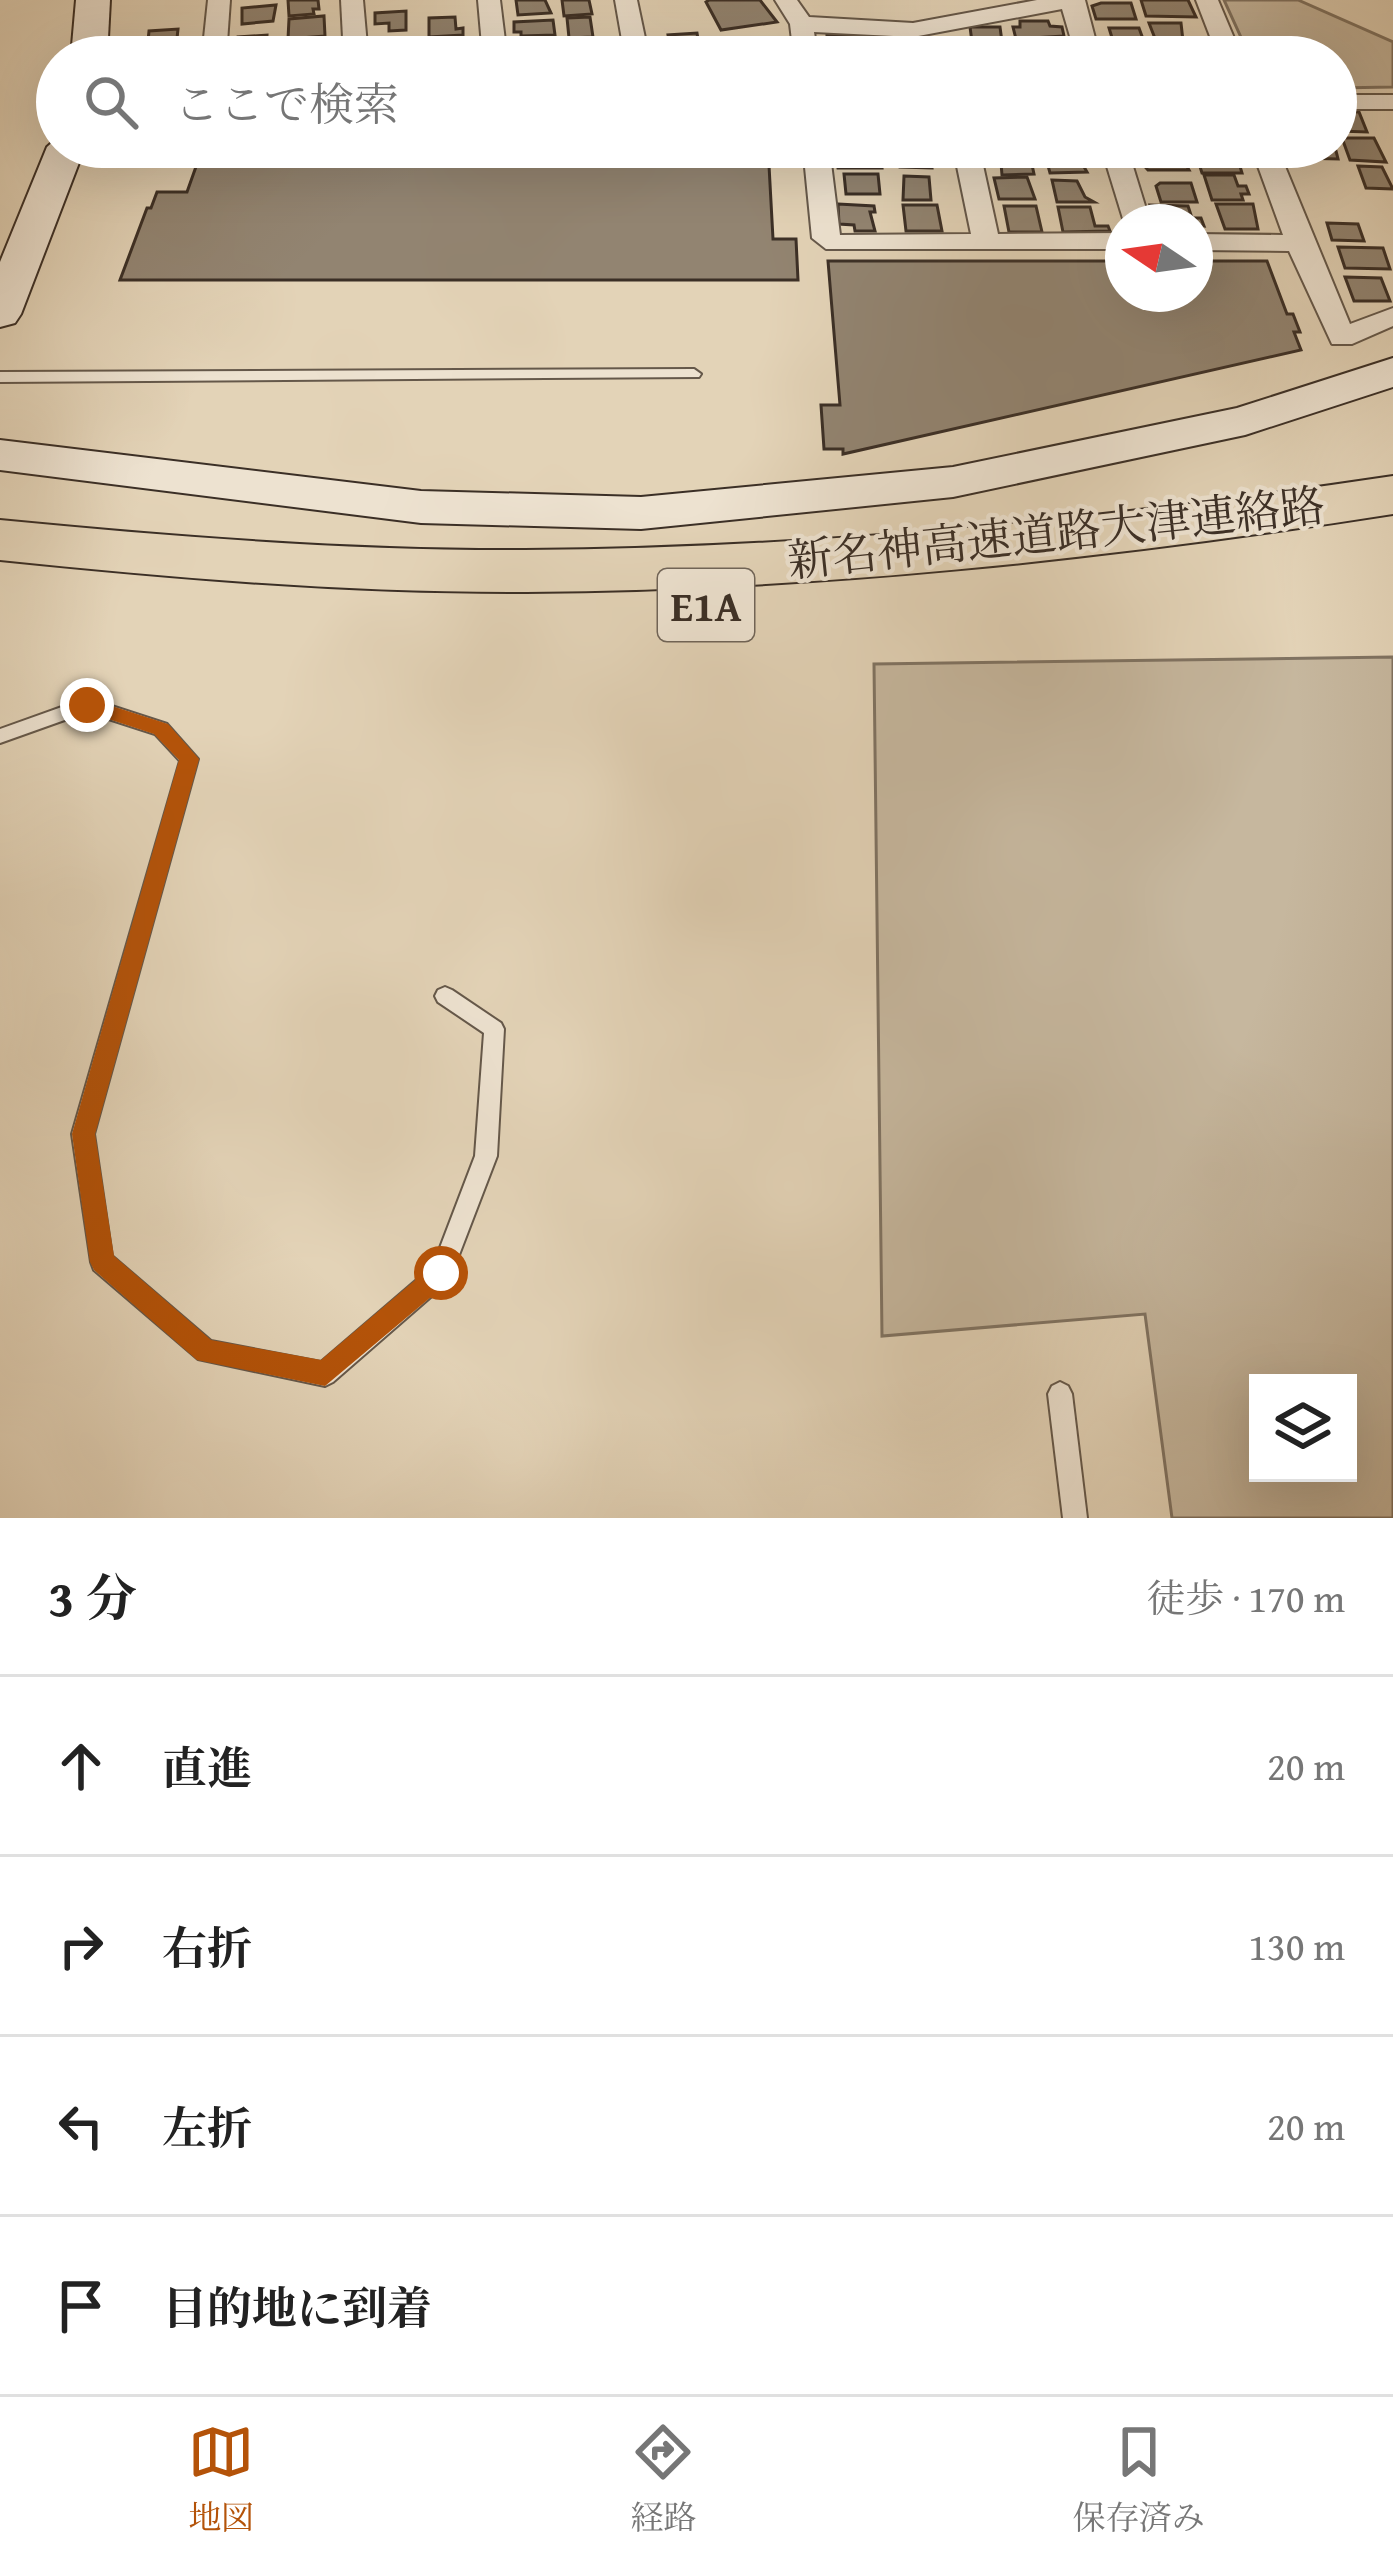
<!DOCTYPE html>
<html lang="ja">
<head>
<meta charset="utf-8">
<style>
  body { margin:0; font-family:"Gentium Book Plus","Noto Serif JP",serif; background:#f6f6f6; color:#222 }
  .controls { position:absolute; right:36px; bottom:36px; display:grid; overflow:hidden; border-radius:0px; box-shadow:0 12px 48px #0002 }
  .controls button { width:108px; height:108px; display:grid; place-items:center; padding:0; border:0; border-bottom:3px solid #e0e0e0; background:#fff; color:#222; font:60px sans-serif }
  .compass { position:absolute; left:1105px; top:204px; width:108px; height:108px; border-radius:50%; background:#fff; box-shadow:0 12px 48px #0002; rotate:283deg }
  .stop { position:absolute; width:36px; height:36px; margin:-27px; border:9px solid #b45309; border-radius:50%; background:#fff }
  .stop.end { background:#b45309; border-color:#fff; box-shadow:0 3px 12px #0008 }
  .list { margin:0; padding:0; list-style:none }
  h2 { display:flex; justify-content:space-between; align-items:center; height:156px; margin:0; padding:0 48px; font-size:51px }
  h2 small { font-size:39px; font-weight:400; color:#767676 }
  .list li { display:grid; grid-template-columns:78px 1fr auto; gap:36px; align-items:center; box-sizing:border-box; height:180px; padding:0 48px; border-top:3px solid #e0e0e0 }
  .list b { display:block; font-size:45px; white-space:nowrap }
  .list em { font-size:39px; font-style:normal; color:#767676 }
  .icon { flex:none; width:66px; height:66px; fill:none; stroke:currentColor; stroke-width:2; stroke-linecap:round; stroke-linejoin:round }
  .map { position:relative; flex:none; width:1393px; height:1518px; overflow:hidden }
  .search { position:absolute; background:#fff; box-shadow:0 12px 48px #0002; left:36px; right:36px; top:36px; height:132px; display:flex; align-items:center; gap:30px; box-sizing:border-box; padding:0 42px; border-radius:66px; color:#767676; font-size:45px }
  .sheet { height:876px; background:#fff }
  nav { display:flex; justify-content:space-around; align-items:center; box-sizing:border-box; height:168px; border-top:3px solid #e0e0e0; background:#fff; font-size:33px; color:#767676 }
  nav a { display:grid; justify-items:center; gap:6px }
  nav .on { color:#b45309 }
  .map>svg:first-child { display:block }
  .green { fill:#c6b79e; stroke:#807362; stroke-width:3; fill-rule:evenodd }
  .building { fill:#928471; stroke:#3b2f26; stroke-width:3 }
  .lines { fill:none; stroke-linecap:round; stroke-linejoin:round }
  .lane-casing { stroke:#65584a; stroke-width:4 }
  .street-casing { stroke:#65584a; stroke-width:4 }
  .secondary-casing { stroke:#3b2f26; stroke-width:4 }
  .highway-casing { stroke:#3b2f26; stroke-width:4 }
  .lane { fill:#ede2d0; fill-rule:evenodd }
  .street { fill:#ede2d0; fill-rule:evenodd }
  .secondary { fill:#ede2d0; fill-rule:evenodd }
  .highway { fill:#e3d3b7; fill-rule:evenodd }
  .route { fill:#b45309 }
  .labels { text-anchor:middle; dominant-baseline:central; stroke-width:9; stroke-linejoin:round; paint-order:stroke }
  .shield { fill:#ede2d0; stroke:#706559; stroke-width:3 }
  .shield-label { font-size:42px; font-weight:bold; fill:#3b2f26 }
  .street-label { font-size:45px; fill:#3b2f26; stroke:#ede2d0 }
</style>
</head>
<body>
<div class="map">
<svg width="1393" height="1518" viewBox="0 0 1393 1518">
  <rect width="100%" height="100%" fill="#e3d3b7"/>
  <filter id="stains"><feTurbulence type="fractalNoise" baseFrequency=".00167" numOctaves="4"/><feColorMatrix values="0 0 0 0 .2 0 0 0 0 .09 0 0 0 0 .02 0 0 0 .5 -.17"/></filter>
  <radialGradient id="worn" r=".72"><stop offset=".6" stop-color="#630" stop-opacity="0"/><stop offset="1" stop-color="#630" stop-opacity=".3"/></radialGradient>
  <g class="green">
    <path d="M1224 0H1298L1393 42V87L1336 88V57H1250Z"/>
    <path d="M1393 657V1518H1172L1145 1314 882 1336 874 664ZM1258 1383H1348V1473H1258Z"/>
  </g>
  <g class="building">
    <path d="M288 0H318L319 9H313L314 14 289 16Z"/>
    <path d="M516 0H545L551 13 518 15Z"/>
    <path d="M562 0H589L592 14 564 16Z"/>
    <path d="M709 0H760L777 22 721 30 706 2Z"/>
    <path d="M1188 0 1196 17 1146 16 1141 0Z"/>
    <path d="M1101 3H1131L1136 19H1096L1092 6Z"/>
    <path d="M276 5 273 21 242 24V8Z"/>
    <path d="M406 11V30L389 31V23L375 24V13Z"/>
    <path d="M324 16 325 36 288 39 289 19Z"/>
    <path d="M455 17 456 29 463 28V35L429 37V18Z"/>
    <path d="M590 17 593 37 569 38 567 18Z"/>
    <path d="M553 20 555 35 521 36V32H514V22Z"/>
    <path d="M1020 21H1048L1050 26 1062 27 1064 36 1016 39 1013 27H1020Z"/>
    <path d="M1149 23H1181L1183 41H1156Z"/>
    <path d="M970 27H1000L1002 42H972Z"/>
    <path d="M1109 28H1139L1143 39H1138L1140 44 1113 41Z"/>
    <path d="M178 29 176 48 147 51 149 31Z"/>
    <path d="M697 33 700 52 671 53 668 35Z"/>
    <path d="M267 35 266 56 237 53 238 37Z"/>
    <path d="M827 35H858V42H848V47H860V57L827 56Z"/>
    <path d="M879 35 915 36 916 51H911V55L880 57Z"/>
    <path d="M463 38 464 52 430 57V40Z"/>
    <path d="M406 39V46H413V57H380V41Z"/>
    <path d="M593 41 606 50 607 57H573L571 43Z"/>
    <path d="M312 42 320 48V57H287V44Z"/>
    <path d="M554 43 553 57H519L517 44Z"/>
    <path d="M1018 43 1047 45 1051 57H1022Z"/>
    <path d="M1336 111 1359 112 1367 132 1338 131Z"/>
    <path d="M1342 138H1374L1386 162 1350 160Z"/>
    <path d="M203 147H768L773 239H796L798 280H120L147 208H151L157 192H187Z"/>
    <path d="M847 147H880L882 168H838L837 158 848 155Z"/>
    <path d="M899 147H930L932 168 900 167Z"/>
    <path d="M1302 147H1325L1336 151 1338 159 1299 158 1297 150Z"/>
    <path d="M1194 148H1221L1226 163H1239L1242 173H1202Z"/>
    <path d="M1000 151H1029L1034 174 1002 175Z"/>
    <path d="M1044 151H1075L1087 172 1050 173Z"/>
    <path d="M1142 151H1178L1189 170H1148L1138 159H1144Z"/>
    <path d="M1358 166 1382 167 1393 189 1366 188Z"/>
    <path d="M844 174H878L880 194H846Z"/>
    <path d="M1204 175H1234L1238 186H1246L1249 194H1241L1243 200H1212Z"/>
    <path d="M904 176 929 177 931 200H903Z"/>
    <path d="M1027 177 1035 199H999L994 178Z"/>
    <path d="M1052 180 1077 181 1085 197 1094 202H1057Z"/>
    <path d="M1160 183H1191L1197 202H1161L1156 186Z"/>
    <path d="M838 204 874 206 875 212H870L875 231H855L854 225 839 224Z"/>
    <path d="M1216 204H1253L1258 229H1225Z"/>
    <path d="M903 205H937L942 231H906Z"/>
    <path d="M1150 205 1188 206 1192 218H1201L1204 226 1155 222Z"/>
    <path d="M1004 206H1036L1042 232H1009Z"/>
    <path d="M1058 207H1090L1095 226H1108L1110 231 1063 232Z"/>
    <path d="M1327 223 1358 224 1364 241 1332 240Z"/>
    <path d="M1338 247 1383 248 1390 269 1345 268Z"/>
    <path d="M828 261H1123V294H1195V261H1267L1287 314H1293L1300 332H1294L1301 350 843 454V449H824L821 405H840Z"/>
    <path d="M1345 277 1381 278 1390 301H1354Z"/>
  </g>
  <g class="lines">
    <defs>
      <g id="lane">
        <path d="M694 369 701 374 699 377 0 382V372Z"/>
        <path d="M87 698 167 724 198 759 94 1134 112 1256 211 1341 321 1362 433 1266 475 1156 484 1033 438 1002 435 996 438 990 445 987 452 990 501 1023 504 1029 497 1156 449 1281 333 1382 325 1386 198 1359 94 1270 91 1262 72 1134 180 761 155 734 87 712 0 743V729Z"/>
        <path d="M1060 1382 1068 1386 1072 1394 1087 1518H1063L1048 1394 1052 1386Z"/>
      </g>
      <g id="street">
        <path d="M208 0H230L226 57H202Z"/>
        <path d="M341 0H363L368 57H344Z"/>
        <path d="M478 0H500L507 57H483Z"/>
        <path d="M615 0H637L649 57H625Z"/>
        <path d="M775 0H797L809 17 913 23 1037 0H1085L1100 57H1076L1062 9 913 37 814 32 818 57H794L790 24Z"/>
        <path d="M1196 0H1218L1242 57H1218Z"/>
        <rect x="1336" y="95" width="57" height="14"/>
        <path d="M803 147H829L840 235 971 234 953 147H979L998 234 1123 233V249H826L812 238Z"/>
        <path d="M1101 147H1127L1150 222H1124Z"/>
        <path d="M1251 147H1277L1350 324 1393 308V326L1352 344H1332L1289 251 1195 250V234L1283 235Z"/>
      </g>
      <g id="secondary">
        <path d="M76 0H110L107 57H71Z"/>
        <path d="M57 138V147H85L21 314 15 323 0 327V262L47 147Z"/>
        <path d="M1393 358V387L1245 435 953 497 641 529 421 523 0 470V440L421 491 641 497 953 467 1237 408Z"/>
      </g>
      <path id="highway" d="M1393 476V514C1105 559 817 590 526 592 350 593 175 578 0 560V520C175 537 350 551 525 550 817 548 1105 519 1393 476Z"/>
    </defs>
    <use href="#lane" class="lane-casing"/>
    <use href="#street" class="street-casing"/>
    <use href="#secondary" class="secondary-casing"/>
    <use href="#highway" class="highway-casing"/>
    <use href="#lane" class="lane"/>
    <use href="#street" class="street"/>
    <use href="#secondary" class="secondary"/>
    <use href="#highway" class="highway"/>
  </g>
  <path class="route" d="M87 698 168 724 199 759 95 1134 114 1256 211 1340 321 1360 433 1265 441 1261 454 1273 450 1281 325 1386 197 1360 94 1270 90 1262 72 1134 179 760 154 734 81 710 78 705Z"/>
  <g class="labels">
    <rect class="shield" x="658" y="569" width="96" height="72" rx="9"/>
    <g class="shield-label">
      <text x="706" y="605">E1A</text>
    </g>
    <g class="street-label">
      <text transform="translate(1056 532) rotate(-6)">新名神高速道路大津連絡路</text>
    </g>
  </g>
  <rect width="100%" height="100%" filter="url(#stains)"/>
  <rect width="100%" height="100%" fill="url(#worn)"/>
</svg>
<div class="controls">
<button><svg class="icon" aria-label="layers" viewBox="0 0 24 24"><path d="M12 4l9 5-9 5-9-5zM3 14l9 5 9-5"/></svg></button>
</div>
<svg class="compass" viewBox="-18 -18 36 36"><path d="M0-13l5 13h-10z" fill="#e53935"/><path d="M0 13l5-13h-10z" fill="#767676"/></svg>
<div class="stop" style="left:441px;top:1273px"></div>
<div class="stop end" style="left:87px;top:705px"></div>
<div class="search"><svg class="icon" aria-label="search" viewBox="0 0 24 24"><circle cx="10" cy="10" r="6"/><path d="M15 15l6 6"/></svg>ここで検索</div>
</div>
<section class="sheet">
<h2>3 分<small>徒歩 · 170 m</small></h2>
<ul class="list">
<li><svg class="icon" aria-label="ahead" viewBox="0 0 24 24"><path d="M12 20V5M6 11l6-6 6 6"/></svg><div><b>直進</b></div><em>20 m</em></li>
<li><svg class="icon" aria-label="right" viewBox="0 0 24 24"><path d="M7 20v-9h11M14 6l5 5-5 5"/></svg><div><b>右折</b></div><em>130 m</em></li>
<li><svg class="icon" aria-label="left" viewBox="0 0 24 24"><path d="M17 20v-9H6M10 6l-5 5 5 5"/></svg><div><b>左折</b></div><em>20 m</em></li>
<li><svg class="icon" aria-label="arrive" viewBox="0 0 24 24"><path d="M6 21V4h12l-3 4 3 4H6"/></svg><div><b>目的地に到着</b></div></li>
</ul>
</section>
<nav>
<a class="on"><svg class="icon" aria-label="map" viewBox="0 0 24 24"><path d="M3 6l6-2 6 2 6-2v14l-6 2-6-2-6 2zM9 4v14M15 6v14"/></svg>地図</a>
<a><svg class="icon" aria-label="directions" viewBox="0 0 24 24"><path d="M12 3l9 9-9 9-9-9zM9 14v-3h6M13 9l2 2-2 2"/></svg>経路</a>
<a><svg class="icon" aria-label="saved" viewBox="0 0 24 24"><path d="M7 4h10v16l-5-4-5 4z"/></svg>保存済み</a>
</nav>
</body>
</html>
